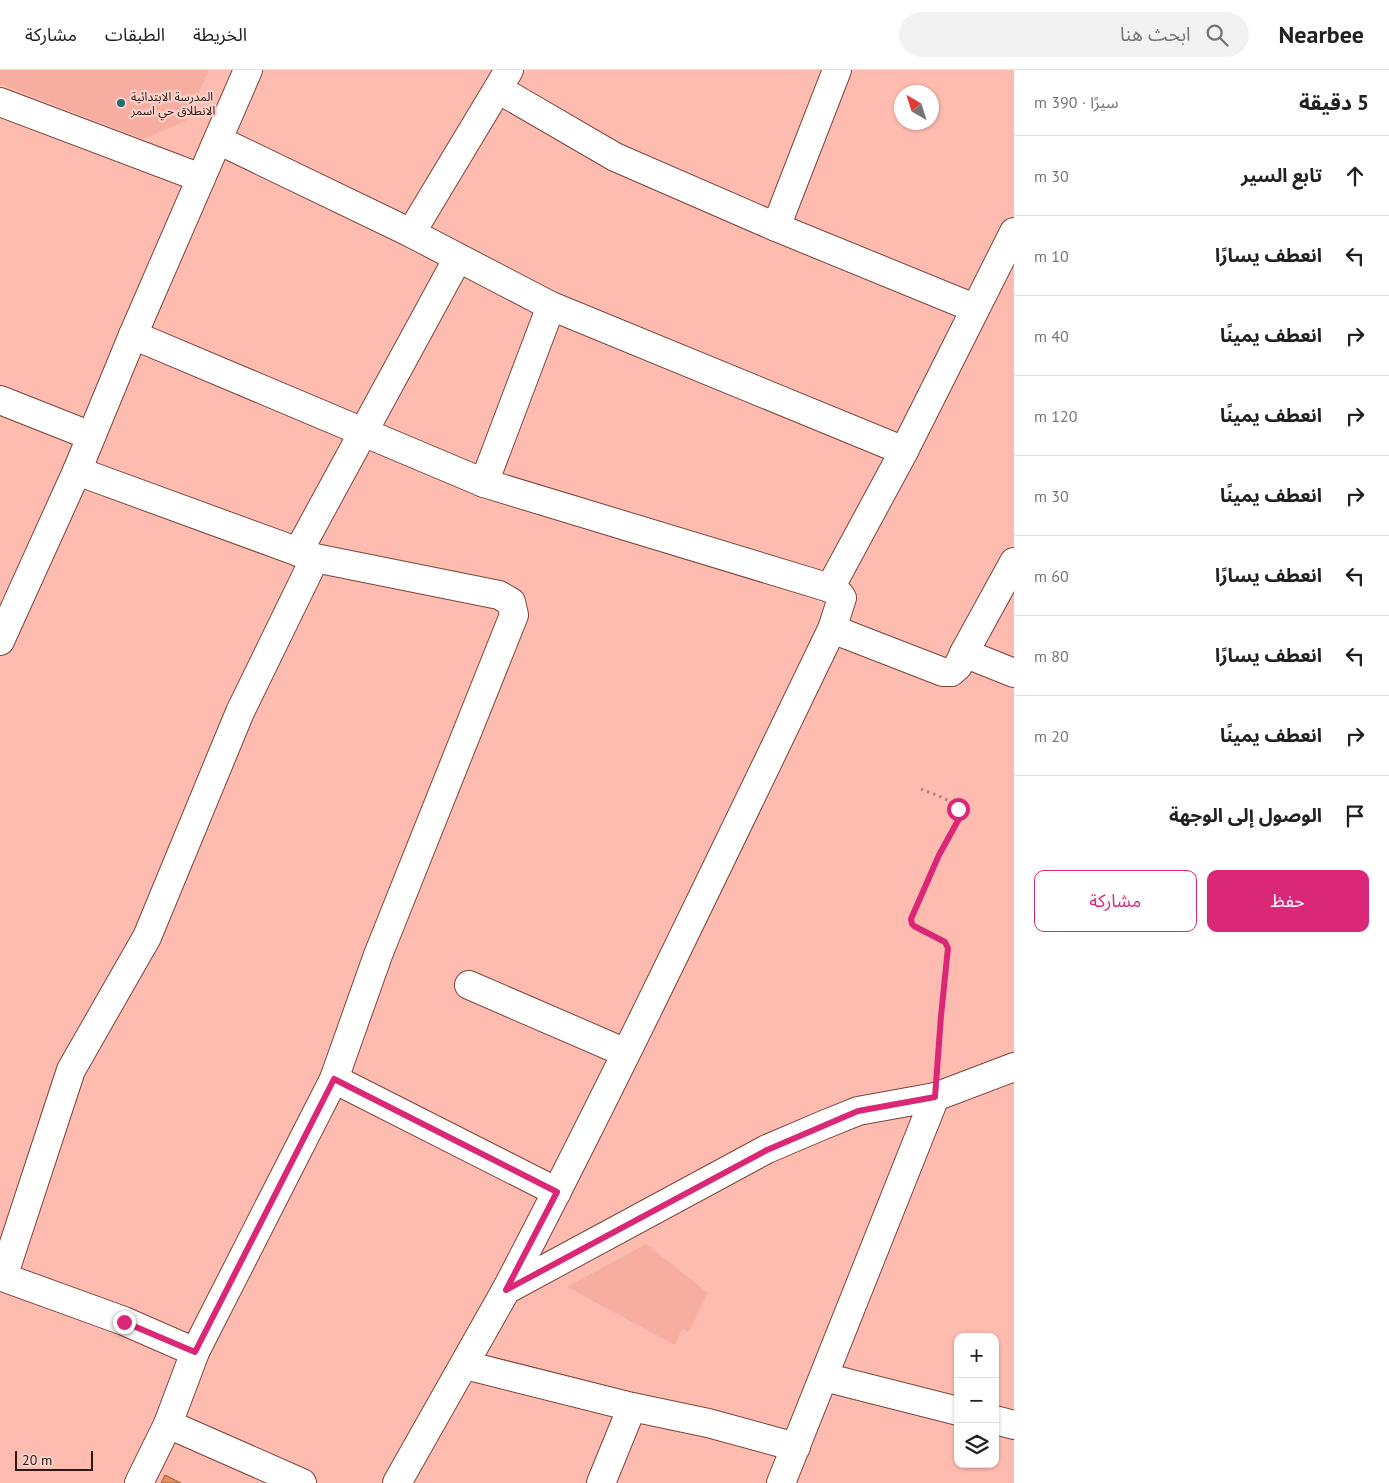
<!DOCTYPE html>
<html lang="ar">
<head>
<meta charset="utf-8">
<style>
  body { margin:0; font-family:"PT Sans","Noto Sans Arabic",sans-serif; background:#f2f2f2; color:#202124; direction:rtl }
  .controls { position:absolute; right:15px; bottom:15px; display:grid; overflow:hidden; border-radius:10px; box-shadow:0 1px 4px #0004 }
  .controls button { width:45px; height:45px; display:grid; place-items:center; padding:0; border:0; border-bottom:1px solid #e0e0e0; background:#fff; color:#202124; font:25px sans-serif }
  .compass { position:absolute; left:894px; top:15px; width:45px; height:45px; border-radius:50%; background:#fff; box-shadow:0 1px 4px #0004; rotate:321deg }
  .scale { position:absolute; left:15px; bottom:12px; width:78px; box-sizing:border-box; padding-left:5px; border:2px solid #2f1713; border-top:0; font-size:14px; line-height:18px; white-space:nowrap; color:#2f1713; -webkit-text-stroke:4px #fad1c9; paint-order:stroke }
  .stop { position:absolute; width:15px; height:15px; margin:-11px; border:4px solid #db2777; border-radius:50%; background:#fff }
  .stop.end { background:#db2777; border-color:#fff; box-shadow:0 1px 5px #0008 }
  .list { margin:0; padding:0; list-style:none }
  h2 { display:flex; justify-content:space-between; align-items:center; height:65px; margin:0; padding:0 20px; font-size:21px }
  h2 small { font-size:16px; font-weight:400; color:#757577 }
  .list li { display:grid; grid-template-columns:32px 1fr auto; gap:15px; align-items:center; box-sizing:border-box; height:80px; padding:0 20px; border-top:1px solid #e0e0e0 }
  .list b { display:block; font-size:19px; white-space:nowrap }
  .list em { font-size:16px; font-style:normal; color:#757577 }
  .actions { display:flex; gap:10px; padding:15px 20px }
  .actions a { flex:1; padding:11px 0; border:1px solid #db2777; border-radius:10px; text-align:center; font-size:18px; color:#db2777 }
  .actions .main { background:#db2777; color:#fff }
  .icon { flex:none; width:28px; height:28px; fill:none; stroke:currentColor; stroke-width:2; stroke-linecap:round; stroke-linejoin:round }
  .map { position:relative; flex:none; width:1014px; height:1413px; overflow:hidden; direction:ltr }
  header { display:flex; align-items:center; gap:30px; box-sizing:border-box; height:70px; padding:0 25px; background:#fff; border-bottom:1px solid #e0e0e0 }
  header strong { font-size:24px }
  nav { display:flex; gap:28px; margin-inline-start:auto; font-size:18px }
  .search { width:350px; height:45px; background:#f2f2f2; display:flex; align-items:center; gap:12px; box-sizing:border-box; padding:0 18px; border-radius:28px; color:#757577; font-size:19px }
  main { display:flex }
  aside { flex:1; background:#fff }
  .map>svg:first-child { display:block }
  .built { fill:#f7aea1 }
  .building { fill:#e78c55; stroke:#956244 }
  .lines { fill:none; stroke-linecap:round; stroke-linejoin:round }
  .minor-casing { stroke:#7c443b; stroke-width:30 }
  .path { stroke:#ba867c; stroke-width:3; stroke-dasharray:2.5 4; stroke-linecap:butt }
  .minor { stroke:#fff; stroke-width:28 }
  .route { stroke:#db2777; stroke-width:6 }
  .poi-dot { fill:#226b77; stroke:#fad1c9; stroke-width:2 }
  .labels { text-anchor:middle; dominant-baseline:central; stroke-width:4.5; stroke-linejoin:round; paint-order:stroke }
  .poi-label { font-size:12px; fill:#2f1713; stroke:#fad1c9; text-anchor:start }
</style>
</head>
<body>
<header>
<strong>Nearbee</strong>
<div class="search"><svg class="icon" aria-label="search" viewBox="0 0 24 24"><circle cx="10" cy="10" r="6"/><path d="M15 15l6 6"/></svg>ابحث هنا</div>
<nav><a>الخريطة</a><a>الطبقات</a><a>مشاركة</a></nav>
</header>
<main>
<aside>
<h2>5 دقيقة<small>سيرًا · 390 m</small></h2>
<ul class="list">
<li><svg class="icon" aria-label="ahead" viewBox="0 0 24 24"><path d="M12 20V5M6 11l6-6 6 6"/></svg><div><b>تابع السير</b></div><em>30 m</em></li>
<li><svg class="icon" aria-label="left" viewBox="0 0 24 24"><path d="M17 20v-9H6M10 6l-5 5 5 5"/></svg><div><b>انعطف يسارًا</b></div><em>10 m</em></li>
<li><svg class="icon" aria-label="right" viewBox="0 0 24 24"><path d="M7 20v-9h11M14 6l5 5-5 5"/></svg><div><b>انعطف يمينًا</b></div><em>40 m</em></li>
<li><svg class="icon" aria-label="right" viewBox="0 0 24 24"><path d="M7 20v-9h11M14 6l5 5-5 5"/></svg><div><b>انعطف يمينًا</b></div><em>120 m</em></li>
<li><svg class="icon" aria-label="right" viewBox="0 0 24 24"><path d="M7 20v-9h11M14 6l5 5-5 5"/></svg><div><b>انعطف يمينًا</b></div><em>30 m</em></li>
<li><svg class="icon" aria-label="left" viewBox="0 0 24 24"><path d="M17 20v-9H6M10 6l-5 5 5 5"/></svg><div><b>انعطف يسارًا</b></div><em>60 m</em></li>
<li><svg class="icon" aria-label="left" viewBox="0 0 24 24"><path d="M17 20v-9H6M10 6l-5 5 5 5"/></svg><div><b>انعطف يسارًا</b></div><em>80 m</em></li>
<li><svg class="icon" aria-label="right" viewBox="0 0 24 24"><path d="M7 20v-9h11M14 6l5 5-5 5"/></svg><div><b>انعطف يمينًا</b></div><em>20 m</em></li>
<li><svg class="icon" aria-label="arrive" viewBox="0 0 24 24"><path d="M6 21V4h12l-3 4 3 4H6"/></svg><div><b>الوصول إلى الوجهة</b></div></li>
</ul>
<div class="actions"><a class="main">حفظ</a><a>مشاركة</a></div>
</aside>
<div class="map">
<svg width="1014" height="1413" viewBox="0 0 1014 1413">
  <rect width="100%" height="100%" fill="#febcb0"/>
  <g class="built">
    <path d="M0 0H209L186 51 143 69 0 14Z"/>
    <path d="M646 1174 708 1223 689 1262 682 1259 675 1275 567 1217Z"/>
  </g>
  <path class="building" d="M165 1405 181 1413H161Z"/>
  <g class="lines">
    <defs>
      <g id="minor">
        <path d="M498 19 615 87 776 157 974 238"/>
        <path d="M0 32 201 108"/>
        <path d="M218 70 411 163 551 236 904 381"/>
        <path d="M776 157 837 0"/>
        <path d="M411 163 509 0"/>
        <path d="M133 265 484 413 830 518"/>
        <path d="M0 330 91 366"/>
        <path d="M77 401 315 488 499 525 511 532 514 545 378 885 334 1009 195 1282 168 1354 139 1413"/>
        <path d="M484 413 551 236"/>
        <path d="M298 482 458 188"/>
        <path d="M832 559 943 602H951L958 596 964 583 1014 603"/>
        <path d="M0 571 77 401 133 265 248 0"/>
        <path d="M964 583 1014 492"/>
        <path d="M469 915 626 983"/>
        <path d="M334 1009 557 1122"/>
        <path d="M0 1206 124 1251 195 1282"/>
        <path d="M3 1207 71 1000 147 867 240 642 315 488"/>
        <path d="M506 1220C620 1002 725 780 832 559L842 528 840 525 830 518 904 381 1014 162"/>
        <path d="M465 1295 632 1337 708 1353 796 1377"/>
        <path d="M824 1307 958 1341"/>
        <path d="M995 1350 1014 1355"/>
        <path d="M168 1354 302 1413"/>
        <path d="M397 1413 506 1220 767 1079 821 1056 858 1041 935 1027 1014 997"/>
        <path d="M601 1413 632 1337"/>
        <path d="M781 1413 935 1027"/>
      </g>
    </defs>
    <use href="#minor" class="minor-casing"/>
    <path class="path" d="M921 719C934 725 959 730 960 747 941 780 925 814 911 849L914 857 945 872 948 878 937 999"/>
    <use href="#minor" class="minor"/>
  </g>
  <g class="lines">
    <path class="route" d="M124 1252 195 1282 334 1009 557 1122 506 1220 767 1080 858 1041 935 1027 941 946 948 878 945 872 914 856 912 854 911 849 939 785 960 747 958 739"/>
  </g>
  <circle class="poi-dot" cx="121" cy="33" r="5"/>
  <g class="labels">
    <g class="poi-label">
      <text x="131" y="26">المدرسة الابتدائية<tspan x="131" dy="14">الانطلاق حي اسمر</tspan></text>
    </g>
  </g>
</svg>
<div class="controls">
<button>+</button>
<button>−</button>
<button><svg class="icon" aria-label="layers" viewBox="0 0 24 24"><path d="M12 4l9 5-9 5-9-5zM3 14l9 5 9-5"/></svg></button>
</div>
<svg class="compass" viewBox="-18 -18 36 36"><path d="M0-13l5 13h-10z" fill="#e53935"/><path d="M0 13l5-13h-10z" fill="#757577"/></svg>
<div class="scale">20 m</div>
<div class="stop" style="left:958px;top:739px"></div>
<div class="stop end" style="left:124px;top:1252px"></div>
</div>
</main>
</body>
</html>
